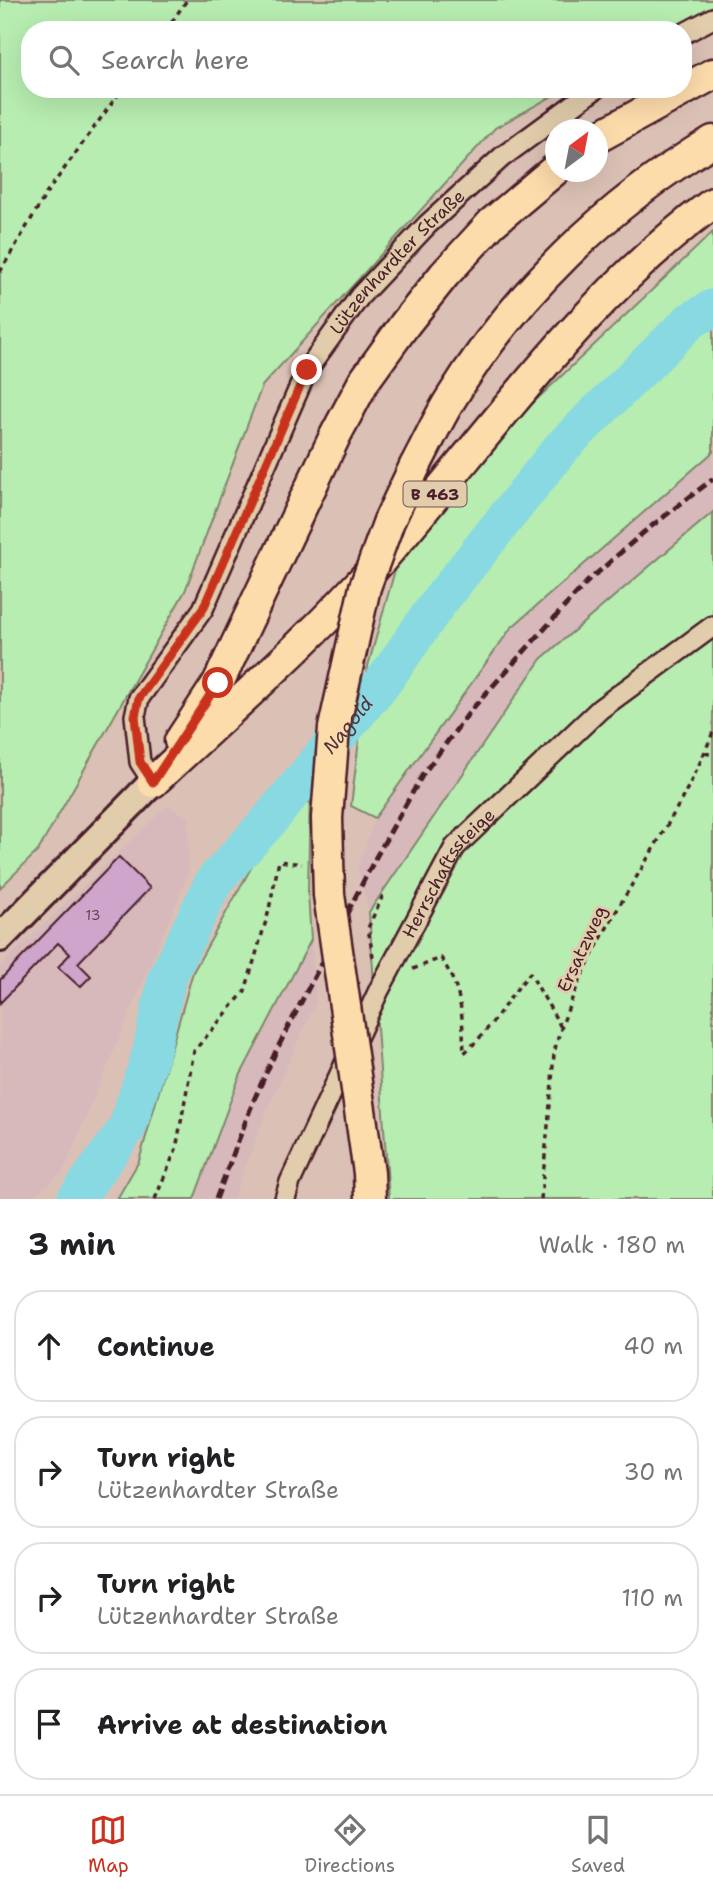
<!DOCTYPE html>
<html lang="en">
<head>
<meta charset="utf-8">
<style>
  body { margin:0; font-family:"Shantell Sans",sans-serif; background:#f2f2f2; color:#202124 }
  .compass { position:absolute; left:545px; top:119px; width:63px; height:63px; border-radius:50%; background:#fff; box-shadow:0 7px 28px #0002; rotate:32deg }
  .stop { position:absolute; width:21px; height:21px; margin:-16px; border:5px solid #c8321e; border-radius:50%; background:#fff }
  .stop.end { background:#c8321e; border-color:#fff; box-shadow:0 2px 7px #0008 }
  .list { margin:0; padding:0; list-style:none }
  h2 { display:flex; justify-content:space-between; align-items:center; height:91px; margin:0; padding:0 28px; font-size:30px }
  h2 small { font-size:23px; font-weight:400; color:#757577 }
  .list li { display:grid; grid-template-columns:46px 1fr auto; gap:21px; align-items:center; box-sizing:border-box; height:112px; margin:0 14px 14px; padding:0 14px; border:2px solid #e0e0e0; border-radius:28px }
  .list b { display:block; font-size:26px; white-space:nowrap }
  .list p { margin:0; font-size:23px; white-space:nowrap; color:#757577 }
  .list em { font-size:23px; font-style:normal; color:#757577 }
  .icon { flex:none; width:38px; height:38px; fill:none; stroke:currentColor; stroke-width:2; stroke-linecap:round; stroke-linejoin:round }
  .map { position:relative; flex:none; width:713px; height:1199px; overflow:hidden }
  .search { position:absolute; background:#fff; box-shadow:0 7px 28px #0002; left:21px; right:21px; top:21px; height:77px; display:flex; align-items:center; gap:18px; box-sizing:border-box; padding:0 24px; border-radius:28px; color:#757577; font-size:26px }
  .sheet { height:595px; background:#fff }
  nav { display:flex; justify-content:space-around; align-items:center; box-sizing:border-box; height:98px; border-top:2px solid #e0e0e0; background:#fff; font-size:19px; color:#757577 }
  nav a { display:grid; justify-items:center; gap:4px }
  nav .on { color:#c8321e }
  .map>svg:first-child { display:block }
  .built { fill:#d7b9bc }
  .green { fill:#b7edb0; stroke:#80866e; stroke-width:2 }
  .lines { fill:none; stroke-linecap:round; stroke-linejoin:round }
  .river { stroke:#88d9e1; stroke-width:38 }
  .building { fill:#cea5cb; stroke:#4a1f2b; stroke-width:2 }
  .street-casing { stroke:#4a1f2b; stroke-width:24 }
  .secondary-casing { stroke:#4a1f2b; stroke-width:32 }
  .primary-casing { stroke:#4a1f2b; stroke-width:35 }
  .path { stroke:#4a1f2b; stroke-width:3.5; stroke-dasharray:5 5; stroke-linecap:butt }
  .street { stroke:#e1cdac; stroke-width:19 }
  .secondary { stroke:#e1cdac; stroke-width:26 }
  .primary { stroke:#fddcac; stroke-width:30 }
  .rail { stroke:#4a1f2b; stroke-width:5; stroke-dasharray:10 5; stroke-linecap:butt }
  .primary-bridge-casing { stroke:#4a1f2b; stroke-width:35; stroke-linecap:butt }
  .primary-bridge { stroke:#fddcac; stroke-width:30 }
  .route { stroke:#c8321e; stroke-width:9 }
  .labels { text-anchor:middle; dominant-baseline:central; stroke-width:6; stroke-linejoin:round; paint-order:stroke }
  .number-label { font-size:14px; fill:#6b4053 }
  .shield { fill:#e1cdac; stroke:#775352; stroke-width:2 }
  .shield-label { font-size:16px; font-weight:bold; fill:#4a1f2b }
  .street-label { font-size:18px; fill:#4a1f2b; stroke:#e1cdac }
  .water-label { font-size:19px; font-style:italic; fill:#50323d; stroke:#e1cdac }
</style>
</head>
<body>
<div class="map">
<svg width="713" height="1199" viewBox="0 0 713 1199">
  <rect width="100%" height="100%" fill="#dbc1b5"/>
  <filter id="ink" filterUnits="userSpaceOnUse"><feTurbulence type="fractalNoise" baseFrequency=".0143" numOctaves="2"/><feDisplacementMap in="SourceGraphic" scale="14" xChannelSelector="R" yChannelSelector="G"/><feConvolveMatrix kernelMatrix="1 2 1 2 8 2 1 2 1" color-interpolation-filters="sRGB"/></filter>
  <g filter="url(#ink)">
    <g class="built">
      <path d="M713 452V512L541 659 369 912 357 868 375 818 511 628Z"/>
      <path d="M168 805 189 818 188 876 63 1172 31 1199H0V966Z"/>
      <path d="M311 940 317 1000 266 1113 233 1199H194L239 1078Z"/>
    </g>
    <g class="green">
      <path d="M0 0H713V6L670 30H30V89H565L495 128 262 386 185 591 38 851 0 888Z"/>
      <path d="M713 232V452L511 628 375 818 351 806 368 666 404 538 533 403Z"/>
      <path d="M713 512V1199H389L369 912 541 659Z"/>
      <path d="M310 788 308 893 311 940 239 1078 194 1199H117L139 1161 193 972 261 850Z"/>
    </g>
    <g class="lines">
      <path class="river" id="s1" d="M76 1199 127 1128 151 1053 167 978 214 881 267 823 386 678 438 603 561 448 690 321 713 308"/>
    </g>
    <path class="building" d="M119 857 150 888 78 963 91 976 80 987 58 967 70 954 58 943 0 1003V980Z"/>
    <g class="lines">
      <defs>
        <g id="street">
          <path d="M683 34 713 18"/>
          <path id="s2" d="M153 782 140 762 135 716 139 698 203 609 307 370 360 296 427 225 502 157 595 89"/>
          <path id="s3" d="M285 1199 290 1182 379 990 455 847 600 709 713 626"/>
        </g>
        <path id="secondary" d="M0 938 153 782"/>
        <g id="primary">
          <path d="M598 137 713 74"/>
          <path d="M415 466C427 444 437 421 450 400 514 295 607 204 713 141"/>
          <path d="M180 741 218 683 335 436 364 381 405 324 444 275 492 223 556 169"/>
          <path d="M153 782C230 709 311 640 381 560 488 437 581 300 713 203"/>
          <path d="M362 1124 369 1173 370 1199"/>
        </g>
      </defs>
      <use href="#street" class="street-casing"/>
      <use href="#secondary" class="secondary-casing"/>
      <use href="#primary" class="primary-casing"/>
      <g class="path">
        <path d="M166 30 187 0"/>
        <path d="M0 272 46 194 122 89"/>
        <path d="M705 753 713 755"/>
        <path d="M373 957 368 928 383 895"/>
        <path d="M413 969 441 958C463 993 462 1013 464 1053 492 1029 506 1000 530 973L562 1029"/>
        <path d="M155 1199 176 1149 194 1051 245 991 268 914 279 861 302 864"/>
        <path d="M541 1199C544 1164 548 1128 551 1093 553 1078 552 1060 556 1045 588 931 671 841 713 732"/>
      </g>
      <use href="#street" class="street"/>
      <use href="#secondary" class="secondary"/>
      <use href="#primary" class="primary"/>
      <path class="rail" d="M216 1199 253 1102 276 1051 376 857 423 774 471 710 587 582 644 532 713 479"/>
      <defs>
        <path id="primary-bridge" d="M362 1124 329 895 327 818 334 728 365 587 389 521 415 466"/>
      </defs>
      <use href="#primary-bridge" class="primary-bridge-casing"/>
      <use href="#primary-bridge" class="primary-bridge"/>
    </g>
  </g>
  <g class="lines" filter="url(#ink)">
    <path class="route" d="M218 683 153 782 140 762 135 716 139 698 203 609 307 370"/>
  </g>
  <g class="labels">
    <g class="number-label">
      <text x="93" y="915">13</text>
    </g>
    <rect class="shield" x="403.5" y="481.5" width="63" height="25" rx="5"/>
    <g class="shield-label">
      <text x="435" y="494">B 463</text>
    </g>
    <g class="street-label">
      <text stroke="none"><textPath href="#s2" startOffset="600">Lützenhardter Straße</textPath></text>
      <text stroke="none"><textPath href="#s3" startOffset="366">Herrschaftssteige</textPath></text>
      <text transform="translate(582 949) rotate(-65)">Ersatzweg</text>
    </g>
    <g class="water-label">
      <text stroke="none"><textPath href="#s1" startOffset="556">Nagold</textPath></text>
    </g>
  </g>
</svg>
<svg class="compass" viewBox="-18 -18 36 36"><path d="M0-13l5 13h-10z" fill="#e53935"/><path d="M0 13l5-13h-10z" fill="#757577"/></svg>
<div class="stop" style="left:218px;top:683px"></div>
<div class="stop end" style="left:307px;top:370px"></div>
<div class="search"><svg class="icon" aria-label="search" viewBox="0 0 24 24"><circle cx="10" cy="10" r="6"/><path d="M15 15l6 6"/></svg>Search here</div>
</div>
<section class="sheet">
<h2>3 min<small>Walk · 180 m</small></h2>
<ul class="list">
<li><svg class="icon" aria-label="ahead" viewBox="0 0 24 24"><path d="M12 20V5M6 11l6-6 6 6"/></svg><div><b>Continue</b></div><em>40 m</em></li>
<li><svg class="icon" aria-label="right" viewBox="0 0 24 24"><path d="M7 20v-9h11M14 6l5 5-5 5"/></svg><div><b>Turn right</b><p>Lützenhardter Straße</p></div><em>30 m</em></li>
<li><svg class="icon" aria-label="right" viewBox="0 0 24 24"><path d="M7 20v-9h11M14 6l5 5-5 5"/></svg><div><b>Turn right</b><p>Lützenhardter Straße</p></div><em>110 m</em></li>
<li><svg class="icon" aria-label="arrive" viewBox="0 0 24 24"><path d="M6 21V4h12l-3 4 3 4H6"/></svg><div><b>Arrive at destination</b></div></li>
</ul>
</section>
<nav>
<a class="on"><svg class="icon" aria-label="map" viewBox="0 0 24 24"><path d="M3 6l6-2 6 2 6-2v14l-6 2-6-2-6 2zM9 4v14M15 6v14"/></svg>Map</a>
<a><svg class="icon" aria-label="directions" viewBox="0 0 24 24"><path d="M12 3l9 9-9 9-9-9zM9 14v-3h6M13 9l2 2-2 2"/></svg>Directions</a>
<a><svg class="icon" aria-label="saved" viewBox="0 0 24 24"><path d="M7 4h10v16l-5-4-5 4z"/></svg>Saved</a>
</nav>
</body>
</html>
